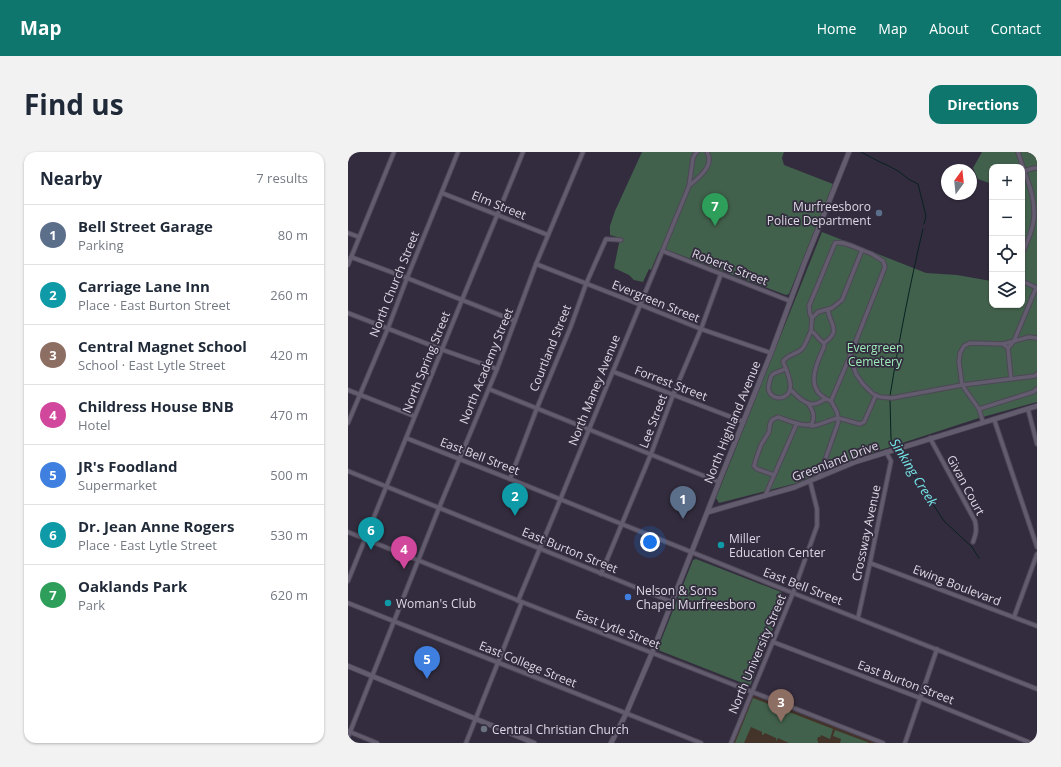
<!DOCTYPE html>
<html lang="en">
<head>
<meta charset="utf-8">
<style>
  body { margin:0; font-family:"Open Sans",sans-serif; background:#f2f2f3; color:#1f2937 }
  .controls { position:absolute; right:12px; top:12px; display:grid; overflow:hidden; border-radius:8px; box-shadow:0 1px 3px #0004 }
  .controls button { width:36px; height:36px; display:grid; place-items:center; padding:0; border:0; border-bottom:1px solid #e0e1e3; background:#fff; color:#1f2937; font:20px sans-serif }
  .compass { position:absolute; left:593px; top:12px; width:36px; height:36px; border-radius:50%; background:#fff; box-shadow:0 1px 3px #0004; rotate:15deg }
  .you { position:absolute; left:302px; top:390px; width:14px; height:14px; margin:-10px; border:3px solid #fff; border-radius:50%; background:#1a73e8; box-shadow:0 0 0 6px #1a73e833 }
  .badge { display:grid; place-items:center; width:26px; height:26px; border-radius:50%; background:#0f766e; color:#fff; font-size:13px; font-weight:700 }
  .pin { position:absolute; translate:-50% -33px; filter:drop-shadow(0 1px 2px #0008) }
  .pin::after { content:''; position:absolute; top:21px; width:14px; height:12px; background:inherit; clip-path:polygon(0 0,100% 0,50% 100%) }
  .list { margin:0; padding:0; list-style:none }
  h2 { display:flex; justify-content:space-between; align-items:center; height:52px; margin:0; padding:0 16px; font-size:17px }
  h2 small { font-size:13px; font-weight:400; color:#747a83 }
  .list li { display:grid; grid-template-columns:26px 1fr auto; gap:12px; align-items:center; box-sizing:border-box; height:60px; padding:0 16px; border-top:1px solid #e0e1e3 }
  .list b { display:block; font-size:15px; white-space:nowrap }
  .list p { margin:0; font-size:13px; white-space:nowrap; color:#747a83 }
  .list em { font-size:13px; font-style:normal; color:#747a83 }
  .icon { flex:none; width:22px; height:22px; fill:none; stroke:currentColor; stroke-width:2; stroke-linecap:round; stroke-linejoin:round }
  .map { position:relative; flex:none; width:689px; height:591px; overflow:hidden; border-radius:12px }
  header { display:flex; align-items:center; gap:24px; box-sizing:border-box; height:56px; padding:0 20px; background:#0f766e; color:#fff }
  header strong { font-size:19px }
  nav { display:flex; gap:22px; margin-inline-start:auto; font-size:14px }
  .intro { display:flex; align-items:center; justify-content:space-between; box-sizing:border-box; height:96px; padding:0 24px }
  h1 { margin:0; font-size:28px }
  .button { padding:10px 18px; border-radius:12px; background:#0f766e; color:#fff; font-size:14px; font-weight:700 }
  main { display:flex; gap:24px; padding:0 24px }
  aside { flex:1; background:#fff; border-radius:12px; box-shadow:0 1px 3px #0004 }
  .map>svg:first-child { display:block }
  .education { fill:#443329 }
  .green { fill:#42614c }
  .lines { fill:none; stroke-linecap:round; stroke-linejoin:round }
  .stream { stroke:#092121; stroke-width:1 }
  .minor-casing { stroke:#4d4756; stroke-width:5.5 }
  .tertiary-casing { stroke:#4d4756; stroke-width:6 }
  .minor { stroke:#635c6f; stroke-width:3.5 }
  .tertiary { stroke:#635c6f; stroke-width:4.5 }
  .service-dot { fill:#5c6f8a; stroke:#332c3e; stroke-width:1.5 }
  .culture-dot { fill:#0f9aa8; stroke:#332c3e; stroke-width:1.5 }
  .shop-dot { fill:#3f7fe0; stroke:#332c3e; stroke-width:1.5 }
  .worship-dot { fill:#6b7280; stroke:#332c3e; stroke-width:1.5 }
  .labels { text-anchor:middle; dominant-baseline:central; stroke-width:3.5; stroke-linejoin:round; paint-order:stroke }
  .street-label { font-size:12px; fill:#ddd9e5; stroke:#332c3e }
  .poi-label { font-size:12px; fill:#ddd9e5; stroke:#332c3e; text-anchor:start }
  .park-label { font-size:12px; fill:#9ceab6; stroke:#332c3e }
  .water-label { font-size:13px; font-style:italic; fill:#75e8ea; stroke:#332c3e }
</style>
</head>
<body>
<header>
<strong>Map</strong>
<nav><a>Home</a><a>Map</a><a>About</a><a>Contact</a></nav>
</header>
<div class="intro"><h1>Find us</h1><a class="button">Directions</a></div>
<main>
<aside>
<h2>Nearby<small>7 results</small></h2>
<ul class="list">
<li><span class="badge" style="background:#5c6f8a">1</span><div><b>Bell Street Garage</b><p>Parking</p></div><em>80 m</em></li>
<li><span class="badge" style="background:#0f9aa8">2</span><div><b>Carriage Lane Inn</b><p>Place · East Burton Street</p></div><em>260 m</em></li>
<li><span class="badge" style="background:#8d6e63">3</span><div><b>Central Magnet School</b><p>School · East Lytle Street</p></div><em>420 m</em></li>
<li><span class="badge" style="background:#d1479c">4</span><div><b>Childress House BNB</b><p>Hotel</p></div><em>470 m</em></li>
<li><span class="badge" style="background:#3f7fe0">5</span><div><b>JR's Foodland</b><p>Supermarket</p></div><em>500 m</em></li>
<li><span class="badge" style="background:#0f9aa8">6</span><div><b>Dr. Jean Anne Rogers</b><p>Place · East Lytle Street</p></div><em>530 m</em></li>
<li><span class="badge" style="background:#2e9e5b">7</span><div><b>Oaklands Park</b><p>Park</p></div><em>620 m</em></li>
</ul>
</aside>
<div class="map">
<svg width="689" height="591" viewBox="0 0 689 591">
  <rect width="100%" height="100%" fill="#332c3e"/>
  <path class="education" d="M404 544H406L528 591H385Z"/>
  <g class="green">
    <path d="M294 0H436L434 6 436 13 485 32 441 142 438 143 314 96 310 101 303 118 301 117 295 130 286 128 281 123 266 116 272 86 262 83V74L267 59Z"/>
    <path d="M634 0H689V250L631 266 499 309 449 331 371 351 368 346 474 80 578 121 609 123 643 129 644 127V153H674V15H644V32L630 27 625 16Z"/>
    <path d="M348 407 433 440 437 447 402 534 310 498V496L345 408Z"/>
    <path d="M405 546 485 577 482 587 473 583 472 585H470L469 588 470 589V591H441L430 586 428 589V586L417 581 415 583H414V580L403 575 396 591H387Z"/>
    <path d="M487 578 519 590 521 591H492L493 587 485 584Z"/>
  </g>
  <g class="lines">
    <g class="stream">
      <path d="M513 0 532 10 541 14 550 19 562 28 570 32 578 64 576 72"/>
      <path d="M542 244C551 188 562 132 575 77"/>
      <path d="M542 247 543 287 548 296"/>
      <path d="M550 299 596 369 624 395 631 406"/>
    </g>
    <defs>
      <g id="minor">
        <path d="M349 0 347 2 345 6 341 34C350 26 367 14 359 0"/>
        <path d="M670 0C676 21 687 41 686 63 686 76 679 90 674 102"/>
        <path d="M676 19 686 16H689"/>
        <path d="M94 41 200 83"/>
        <path d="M0 81 11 85"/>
        <path d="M315 99 442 149"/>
        <path d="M3 105 59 126 167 169"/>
        <path d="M188 112 288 151 353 177 423 201"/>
        <path d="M0 113 46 0"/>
        <path d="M674 129 689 136"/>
        <path d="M480 157C480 161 481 163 482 166 488 179 487 183 476 191 470 188 468 181 463 179L464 166 470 160 484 156 494 148 514 98 524 102 535 109 537 115 502 204 508 222 515 232 525 242 532 245 544 246 614 233 687 224 689 222"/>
        <path d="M0 161 95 198 149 217"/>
        <path d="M464 166 462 162 461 154 463 149 469 135 487 91C496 89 506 95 514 98"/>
        <path d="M476 191V195C467 214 456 239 483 249L502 204"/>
        <path d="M655 192 660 196 663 227"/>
        <path d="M660 196 666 189 688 136"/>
        <path d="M438 216C434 220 428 219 424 223 422 225 422 229 421 232 417 247 438 251 442 238 444 231 438 216 435 210 439 202 448 203 454 197 458 192 460 185 463 179"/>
        <path d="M266 220 396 270"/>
        <path d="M141 237 371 330"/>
        <path d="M442 237C448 243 457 253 466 252 471 252 474 248 478 247"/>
        <path d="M0 238 66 264"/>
        <path d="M483 249 489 260 490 266 512 272 516 270 528 243"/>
        <path d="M631 257 685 240 689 237"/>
        <path d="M680 257 689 292"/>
        <path d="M646 267 689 395"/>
        <path d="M635 270 631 257 614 233 611 210 612 201 616 194 622 191 655 192 681 185 689 186"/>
        <path d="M0 271 40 176 59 126 110 0"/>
        <path d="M463 274C472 274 480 268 490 266V271L471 325"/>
        <path d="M58 286 162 327 445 441 689 537"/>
        <path d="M582 286 627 369C629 378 628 382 625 390"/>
        <path d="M0 319 324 450"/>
        <path d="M426 323 409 317 406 314 408 307 413 293 421 280 422 272 424 268 430 265C439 268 456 276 464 272 467 263 465 259 460 251"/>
        <path d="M162 327 189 256 223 174 238 132 258 87 273 88"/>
        <path d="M417 344 449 271"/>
        <path d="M0 380 174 450 535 591"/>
        <path d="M522 411 689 474"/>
        <path d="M253 422 303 302 325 243 353 177 373 122"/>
        <path d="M0 429C38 335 76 242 114 148 134 99 155 50 175 0"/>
        <path d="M170 449C228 311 284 172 341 34"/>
        <path d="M0 451 353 591"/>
        <path d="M666 465 689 402"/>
        <path d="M510 466 522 411 543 309 538 300"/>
        <path d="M425 490 572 546 683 591"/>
        <path d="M0 579 29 591"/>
        <path d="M0 585 91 356 149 217 188 112 235 0"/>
        <path d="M118 591 174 450"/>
        <path d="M383 591 445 441 469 374V357L462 329"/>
        <path d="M557 591 589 497"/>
      </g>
      <g id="tertiary">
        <path d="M360 360 447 335 507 310 689 254"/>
        <path d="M0 514 186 591"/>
        <path d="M263 591 278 562 304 501 371 330 423 201 456 112 501 0"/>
      </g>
    </defs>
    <use href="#minor" class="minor-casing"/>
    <use href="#tertiary" class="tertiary-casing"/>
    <use href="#minor" class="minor"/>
    <use href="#tertiary" class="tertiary"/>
  </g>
  <circle class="service-dot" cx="531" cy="61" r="4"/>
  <g class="culture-dot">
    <circle cx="373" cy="393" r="4"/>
    <circle cx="40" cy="451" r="4"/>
  </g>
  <circle class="shop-dot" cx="280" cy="445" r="4"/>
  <circle class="worship-dot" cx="136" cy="577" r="4"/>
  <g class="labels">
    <g class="street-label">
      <text transform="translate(151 53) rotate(22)">Elm Street</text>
      <text transform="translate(382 115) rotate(21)">Roberts Street</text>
      <text transform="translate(46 132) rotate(-68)">North Church Street</text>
      <text transform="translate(308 149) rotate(22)">Evergreen Street</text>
      <text transform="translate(202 196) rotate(-68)">Courtland Street</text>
      <text transform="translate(78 210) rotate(-68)">North Spring Street</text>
      <text transform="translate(138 214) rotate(-68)">North Academy Street</text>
      <text transform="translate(323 231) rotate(21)">Forrest Street</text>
      <text transform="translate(246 238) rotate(-68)">North Maney Avenue</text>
      <text transform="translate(305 269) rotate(-69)">Lee Street</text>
      <text transform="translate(384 270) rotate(-68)">North Highland Avenue</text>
      <text transform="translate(132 304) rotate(21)">East Bell Street</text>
      <text transform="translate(487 309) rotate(-21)">Greenland Drive</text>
      <text transform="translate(618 333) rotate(62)">Givan Court</text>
      <text transform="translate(518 381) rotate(-78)">Crossway Avenue</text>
      <text transform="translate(222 398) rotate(22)">East Burton Street</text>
      <text transform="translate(609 433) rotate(21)">Ewing Boulevard</text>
      <text transform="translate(455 434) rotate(21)">East Bell Street</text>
      <text transform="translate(270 477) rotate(21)">East Lytle Street</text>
      <text transform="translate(409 502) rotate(-67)">North University Street</text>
      <text transform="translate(180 512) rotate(22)">East College Street</text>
      <text transform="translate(558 530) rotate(21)">East Burton Street</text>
    </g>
    <g class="poi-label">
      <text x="523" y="54" text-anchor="end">Murfreesboro<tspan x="523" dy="14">Police Department</tspan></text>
      <text x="381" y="386">Miller<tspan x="381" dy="14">Education Center</tspan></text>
      <text x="288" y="438">Nelson &amp; Sons<tspan x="288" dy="14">Chapel Murfreesboro</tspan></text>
      <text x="48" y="451">Woman's Club</text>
      <text x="144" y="577">Central Christian Church</text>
    </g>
    <g class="park-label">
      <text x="527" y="195">Evergreen<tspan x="527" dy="14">Cemetery</tspan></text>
    </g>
    <g class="water-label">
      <text transform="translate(566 320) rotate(58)">Sinking Creek</text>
    </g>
  </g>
</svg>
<div class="controls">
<button>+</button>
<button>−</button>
<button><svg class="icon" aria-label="locate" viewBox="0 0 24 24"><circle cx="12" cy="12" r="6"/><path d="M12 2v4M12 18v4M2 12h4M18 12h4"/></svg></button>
<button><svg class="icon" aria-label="layers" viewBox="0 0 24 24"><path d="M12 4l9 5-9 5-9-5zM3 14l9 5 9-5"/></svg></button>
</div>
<svg class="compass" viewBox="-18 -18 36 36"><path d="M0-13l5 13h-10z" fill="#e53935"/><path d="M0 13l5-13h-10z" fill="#747a83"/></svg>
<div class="you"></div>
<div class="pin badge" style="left:335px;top:367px;background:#5c6f8a">1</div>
<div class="pin badge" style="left:167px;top:364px;background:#0f9aa8">2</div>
<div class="pin badge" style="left:433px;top:570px;background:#8d6e63">3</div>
<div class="pin badge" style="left:56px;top:417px;background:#d1479c">4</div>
<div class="pin badge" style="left:79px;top:527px;background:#3f7fe0">5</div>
<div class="pin badge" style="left:23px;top:398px;background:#0f9aa8">6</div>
<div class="pin badge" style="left:367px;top:74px;background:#2e9e5b">7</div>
</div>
</main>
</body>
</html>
